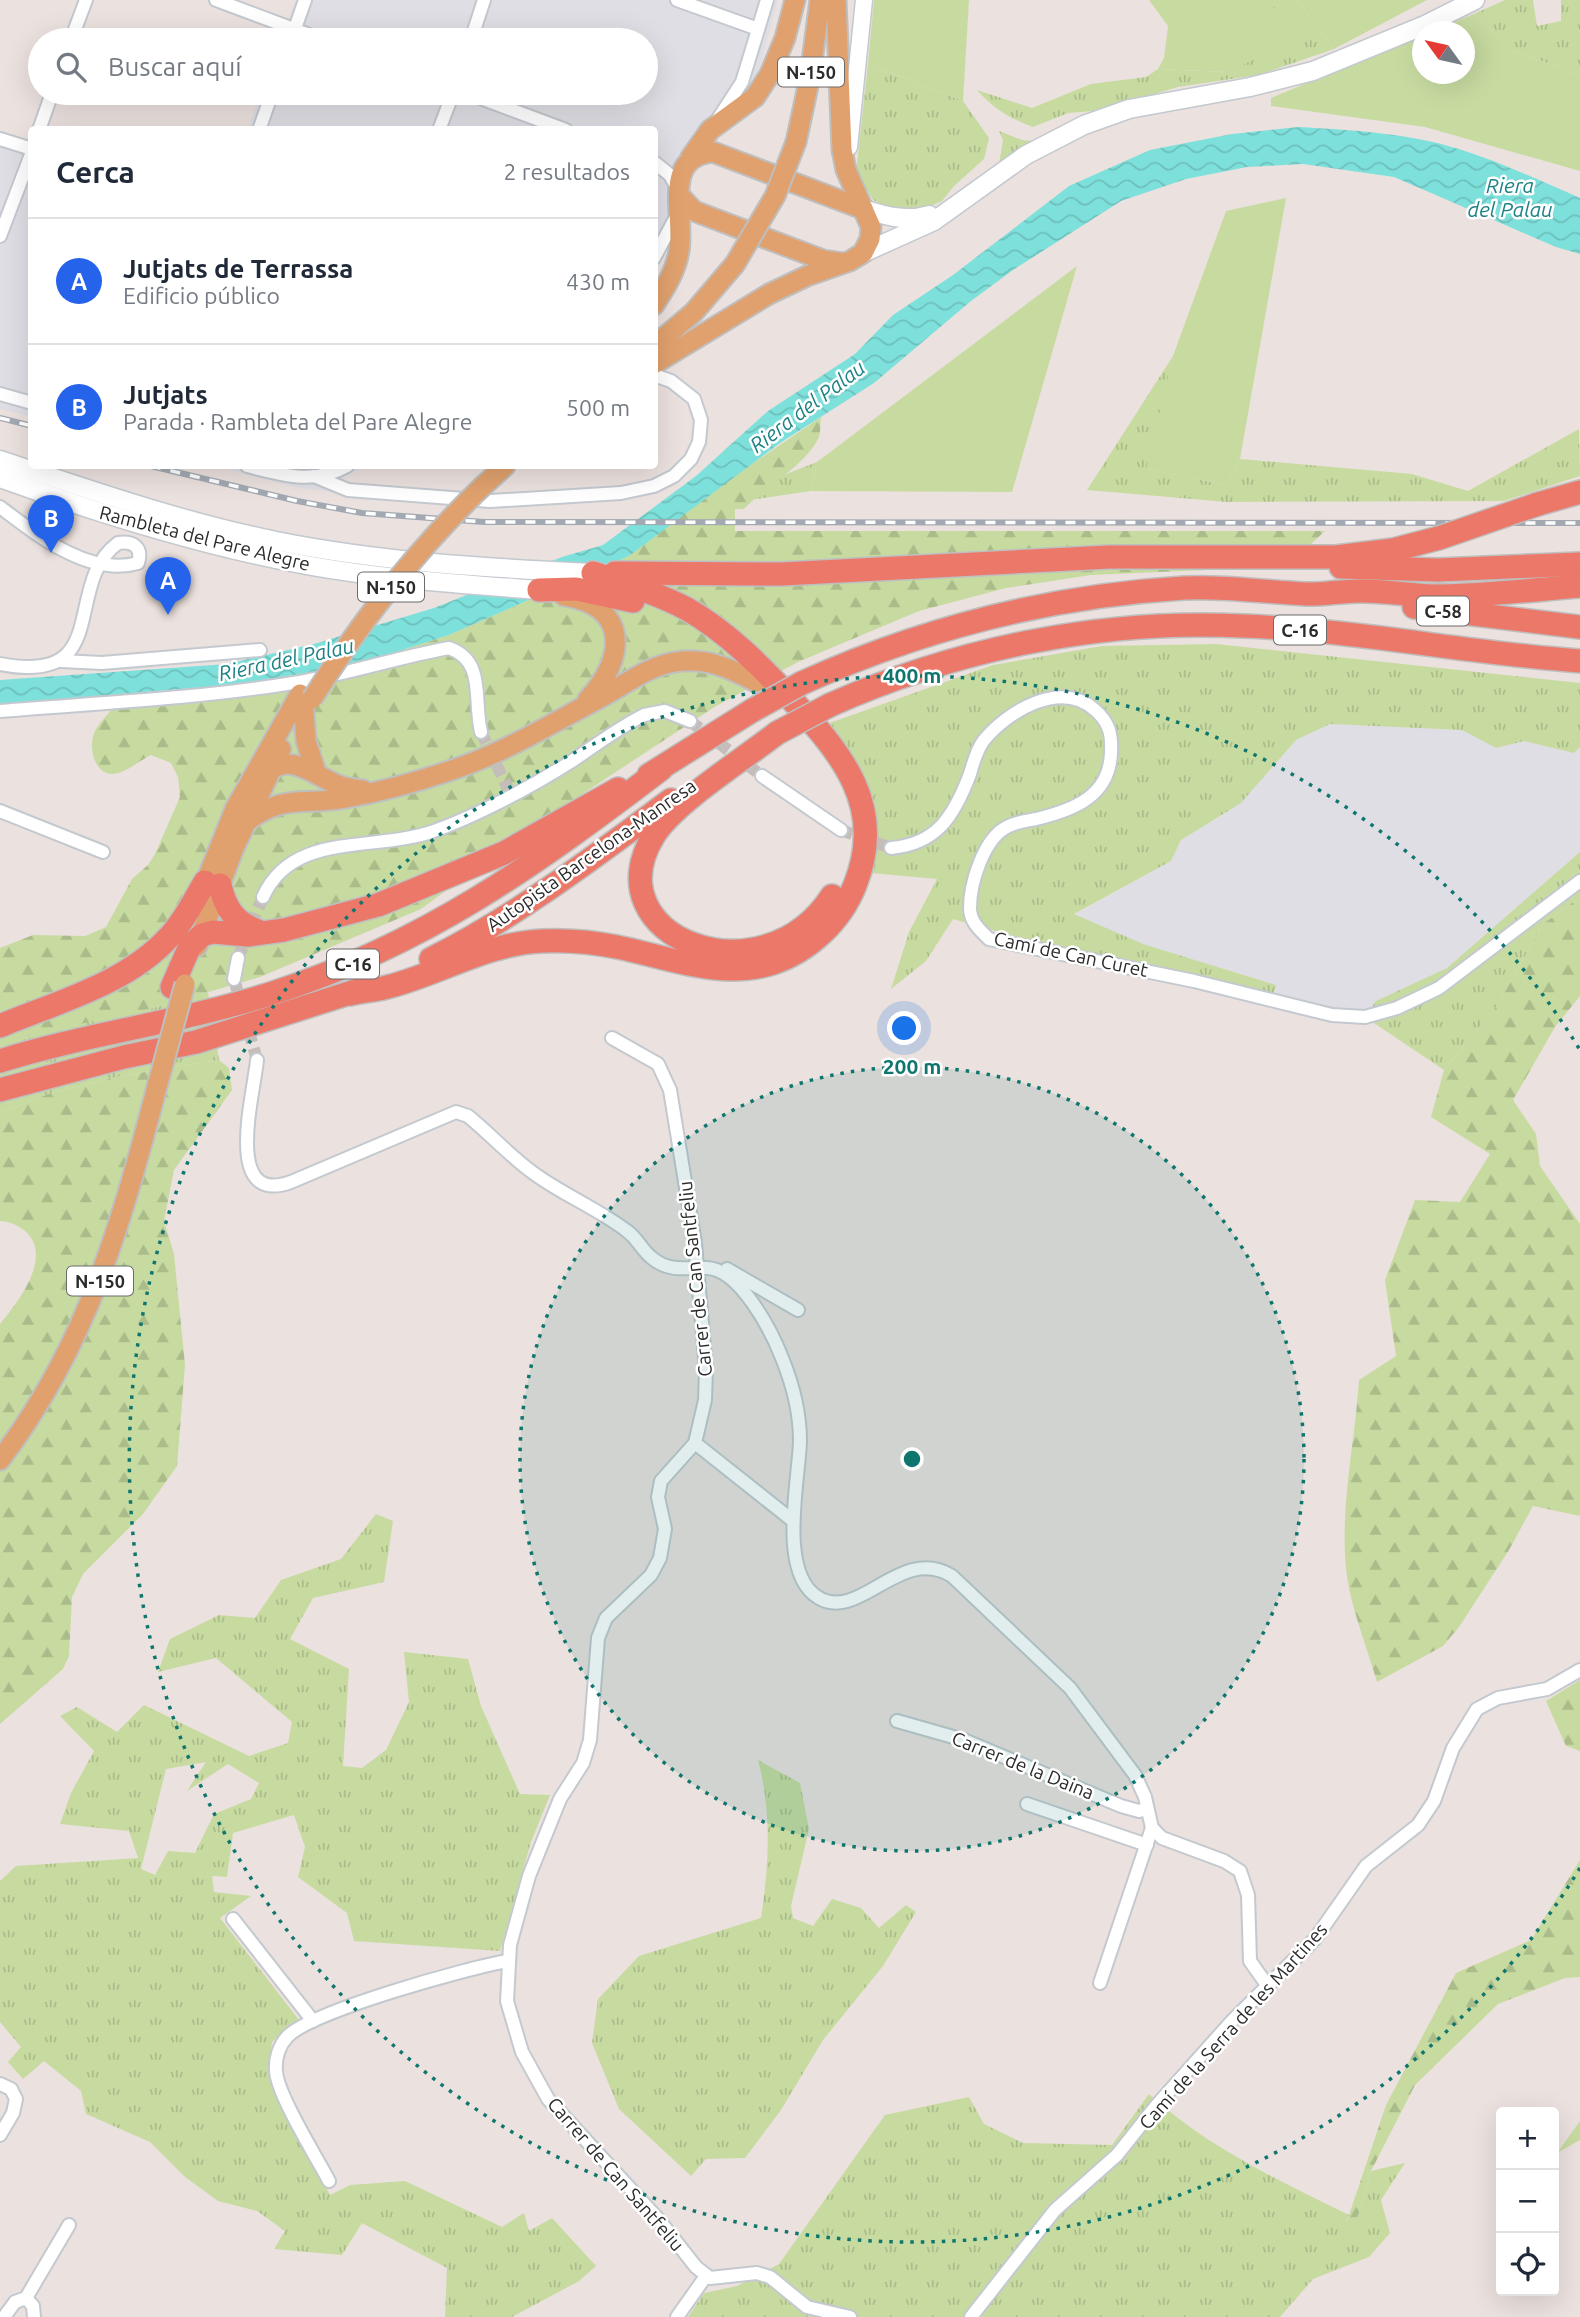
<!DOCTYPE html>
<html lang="es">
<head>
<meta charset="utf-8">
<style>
  body { margin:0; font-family:Ubuntu,sans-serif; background:#f6f6f7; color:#1f2937 }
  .controls { position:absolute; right:21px; bottom:21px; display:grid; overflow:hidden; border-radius:7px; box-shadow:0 7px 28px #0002 }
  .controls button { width:63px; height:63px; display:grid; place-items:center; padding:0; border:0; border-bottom:2px solid #e0e1e3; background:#fff; color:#1f2937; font:35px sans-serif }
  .compass { position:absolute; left:1412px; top:21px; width:63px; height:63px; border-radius:50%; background:#fff; box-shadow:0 7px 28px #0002; rotate:303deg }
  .you { position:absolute; left:905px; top:1029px; width:24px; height:24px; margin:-18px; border:5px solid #fff; border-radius:50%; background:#1a73e8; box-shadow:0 0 0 10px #1a73e833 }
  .badge { display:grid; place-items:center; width:46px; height:46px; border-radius:50%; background:#2563eb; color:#fff; font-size:23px; font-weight:700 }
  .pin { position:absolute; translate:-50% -58px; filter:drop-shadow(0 2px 4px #0008) }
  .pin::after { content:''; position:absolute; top:37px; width:24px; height:21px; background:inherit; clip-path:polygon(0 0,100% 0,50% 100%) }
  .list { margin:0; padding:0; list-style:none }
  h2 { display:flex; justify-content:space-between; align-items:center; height:91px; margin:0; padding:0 28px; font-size:30px }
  h2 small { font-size:23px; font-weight:400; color:#747a83 }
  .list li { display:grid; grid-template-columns:46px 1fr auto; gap:21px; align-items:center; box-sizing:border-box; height:126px; padding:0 28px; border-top:2px solid #e0e1e3 }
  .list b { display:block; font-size:26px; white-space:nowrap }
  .list p { margin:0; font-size:23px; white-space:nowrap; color:#747a83 }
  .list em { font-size:23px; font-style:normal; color:#747a83 }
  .icon { flex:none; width:38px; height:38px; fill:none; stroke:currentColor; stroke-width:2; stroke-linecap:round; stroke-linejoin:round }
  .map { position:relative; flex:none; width:1580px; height:2317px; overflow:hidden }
  .search { position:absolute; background:#fff; box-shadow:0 7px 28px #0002; left:28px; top:28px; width:630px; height:77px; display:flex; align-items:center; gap:18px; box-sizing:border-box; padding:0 24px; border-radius:38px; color:#747a83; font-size:26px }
  .panel { position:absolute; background:#fff; box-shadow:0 7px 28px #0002; left:28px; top:126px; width:630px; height:343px; border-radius:7px }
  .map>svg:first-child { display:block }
  .industrial { fill:#dedee4 }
  .grass { fill:url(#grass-tufts); fill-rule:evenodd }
  .forest { fill:url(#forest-firs) }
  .garden { fill:#c7dba1 }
  .water { fill:url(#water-waves) }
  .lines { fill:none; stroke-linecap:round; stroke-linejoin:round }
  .minor-tunnel { stroke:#c5bdba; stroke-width:12; stroke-dasharray:12 6; stroke-linecap:butt }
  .minor-casing { stroke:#c3c9cf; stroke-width:16 }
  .tertiary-casing { stroke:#c3c9cf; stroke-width:19 }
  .secondary-casing { stroke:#c3c9cf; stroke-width:21 }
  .primary-casing { stroke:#bfbfbf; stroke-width:23 }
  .motorway-casing { stroke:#bfbfbf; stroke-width:26 }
  .minor { stroke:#fff; stroke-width:12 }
  .tertiary { stroke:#fff; stroke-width:16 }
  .secondary { stroke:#fff; stroke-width:18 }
  .primary { stroke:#e0a16e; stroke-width:19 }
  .motorway { stroke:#eb7869; stroke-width:23 }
  .rail-casing { stroke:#a2a9b2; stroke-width:6 }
  .rail { stroke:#fff; stroke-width:3.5; stroke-dasharray:10; stroke-linecap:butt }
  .primary-bridge-casing { stroke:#bfbfbf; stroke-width:23; stroke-linecap:butt }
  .motorway-bridge-casing { stroke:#bfbfbf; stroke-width:26; stroke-linecap:butt }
  .primary-bridge { stroke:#e0a16e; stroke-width:19 }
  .motorway-bridge { stroke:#eb7869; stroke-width:23 }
  .ring { fill:none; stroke:#0f766e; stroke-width:3.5; stroke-dasharray:3.5 7 }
  .labels { text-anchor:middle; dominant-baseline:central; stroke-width:5; stroke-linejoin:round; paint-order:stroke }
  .shield { fill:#fff; stroke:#6b6b6b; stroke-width:2 }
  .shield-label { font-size:18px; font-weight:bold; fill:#2b2b2b }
  .street-label { font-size:19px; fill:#2b2b2b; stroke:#fff }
  .water-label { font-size:21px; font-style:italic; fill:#1d8285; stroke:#fff }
  .centre { fill:#0f766e; stroke:#fff; stroke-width:3.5 }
  .ring-label { font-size:21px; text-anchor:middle; font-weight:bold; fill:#0f766e; stroke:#fff; stroke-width:5; stroke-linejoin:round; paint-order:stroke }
</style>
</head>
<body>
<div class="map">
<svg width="1580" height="2317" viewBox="0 0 1580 2317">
  <defs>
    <pattern id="grass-tufts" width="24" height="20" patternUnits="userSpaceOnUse" patternTransform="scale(1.75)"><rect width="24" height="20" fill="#c7dba1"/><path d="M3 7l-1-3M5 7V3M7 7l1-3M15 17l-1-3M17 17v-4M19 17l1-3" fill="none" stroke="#abbc8b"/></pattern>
    <pattern id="forest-firs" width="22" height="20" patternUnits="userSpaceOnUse" patternTransform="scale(1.75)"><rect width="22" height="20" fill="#c7dba1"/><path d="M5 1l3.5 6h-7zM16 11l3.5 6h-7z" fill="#abbc8b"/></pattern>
    <pattern id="water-waves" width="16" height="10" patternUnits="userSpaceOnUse" patternTransform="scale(1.75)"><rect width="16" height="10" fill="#7ee0db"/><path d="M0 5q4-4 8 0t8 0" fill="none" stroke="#6dc0bc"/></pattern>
  </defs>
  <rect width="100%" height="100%" fill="#ebe1de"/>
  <g class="industrial">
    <path d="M296 0H778L759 70 729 112 684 157 670 246 655 267 654 130H247L261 93H646V40H281Z"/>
    <path d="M0 131 31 142V417L0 409Z"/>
    <path d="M215 466H366L342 479 338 493 295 487Z"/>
    <path d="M1330 724 1462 730 1496 748 1524 741 1574 753 1580 747V852L1447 968 1377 1001 1365 1017 1272 1000 1276 985 1143 944 1074 915 1171 861 1181 840 1241 803 1296 740Z"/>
  </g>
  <g class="grass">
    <path d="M1262 0H1292L1301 5 1334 49 1258 75 1178 87 1094 111 1068 113 1033 127C1009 118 994 109 977 90L1032 108 1091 84 1146 77 1158 69 1226 72 1299 25Z"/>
    <path d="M1505 0H1533L1537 26 1561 21V0H1580V75L1514 51 1474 14Z"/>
    <path d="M868 64 963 101 989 138 984 159 954 186 942 201 916 212 898 211 873 200 856 172Z"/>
    <path d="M999 131 1022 140 1034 141 999 164 1003 140Z"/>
    <path d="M1173 356 1147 469 1226 485 1240 459 1412 474 1468 491 1579 429 1580 476 1504 501 1227 502 1087 490Z"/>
    <path d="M817 462 811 491 743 501 766 482Z"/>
    <path d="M1216 644 1580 683V747L1574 753 1524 741 1496 748 1462 730 1330 724 1296 740 1241 803 1181 840 1171 861 1074 914 1143 944 1276 985 1272 1000 1187 985 953 919 926 961 891 989 909 932 937 879 871 873 876 853 875 821 824 725 993 665 1102 646Z"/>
    <path d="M1580 852V897L1543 924 1497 1006 1444 1070 1365 1017 1376 1001 1447 968Z"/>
    <path d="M208 992 219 1060 121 1076 51 1093 0 1113V1032L153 1008Z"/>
    <path d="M376 1514 393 1521 384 1582 313 1598 290 1639 349 1669 343 1766 362 1768 386 1750 409 1702 404 1652 468 1659 481 1706 520 1794 550 1795 531 1842 500 1951 354 1941 347 1913 298 1877 305 1847 294 1815 233 1833 227 1877 212 1876 214 1892 251 1896 220 1918 299 2020 272 2042 269 2075 330 2195 350 2185 405 2181 502 2227 524 2213 529 2231 552 2218 596 2266 579 2281 512 2317H445L447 2268 362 2223 342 2255 274 2249 285 2231 257 2211 218 2201 185 2177 150 2142 86 2114 81 2091 44 2061 23 2079 8 2062 21 2047 0 2022V1881L16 1866 138 1858 129 1831 60 1824 71 1793 94 1751 60 1716 77 1707 117 1732 144 1705 249 1756 288 1743 292 1722 216 1658 158 1672 170 1639 219 1615 255 1618 281 1580 341 1559ZM206 1762 187 1791 228 1764 259 1783 251 1799 214 1814 195 1853 168 1851 155 1875 141 1869 166 1769Z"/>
    <path d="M758 1760 800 1783 809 1829 791 1906 793 1918 813 1926 832 1899 861 1908 879 1928 906 1905 916 1912 883 1966 823 2040 781 2110 745 2158 706 2159 691 2176 619 2109 592 2043 598 1999 639 1956 761 1918C769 1865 772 1813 758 1760Z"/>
    <path d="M1149 2094C1207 2147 1278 2180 1349 2215L1346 2222 1359 2214 1371 2171 1405 2163 1381 2200 1390 2233 1369 2257 1313 2279 1280 2317H688L704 2293 737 2286 779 2264 885 2115 969 2097 984 2124 1023 2143 1112 2145Z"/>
  </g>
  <g class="forest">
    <path d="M821 417C820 424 821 434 818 439 803 468 766 485 744 509H735V531H1325L1311 544 1229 569 1091 575 1006 588 919 611 798 662 716 706 537 824 421 909 260 977 153 1008 12 1039 0 1032V948L33 935 85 936 106 927 132 879 148 865 155 854 180 797 178 777 171 763 151 755C140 760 130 770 118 773 95 780 87 747 95 731 102 718 114 710 120 696L243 684 362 663 449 635 629 556 705 496Z"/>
    <path d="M1580 897V996L1555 1027 1513 1100 1536 1134 1540 1166 1580 1224V1516L1533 1506 1509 1550 1459 1627 1443 1646 1377 1682C1367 1647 1349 1603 1346 1568 1340 1504 1355 1443 1359 1380L1396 1356 1385 1280 1415 1200 1460 1202 1490 1154 1431 1117 1444 1070 1497 1006 1543 924Z"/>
    <path d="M219 1060 229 1068 232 1090 174 1170 164 1221 174 1254 185 1365 177 1466 143 1514 83 1574 72 1597 69 1656 63 1669 0 1724V1324C19 1301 57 1252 21 1228 14 1224 8 1221 0 1221V1113L51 1093 121 1076Z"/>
    <path d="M1580 1680V1751L1566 1746 1546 1701Z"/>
    <path d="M1580 1860V1977L1565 1978 1498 2004 1415 2085 1371 2171 1359 2214 1346 2224 1386 2105 1456 1973 1531 1940Z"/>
    <path d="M1580 2121V2140L1557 2153Z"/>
  </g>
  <g class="garden">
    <path d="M874 0H969L963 101 868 64Z"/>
    <path d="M1149 0H1262L1300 25 1303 38 1226 72 1158 69 1164 58 1168 26Z"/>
    <path d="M1292 0H1427L1334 49 1301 5Z"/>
    <path d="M1474 14 1514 51 1580 75V171L1425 127 1271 106V98L1422 35V74H1464V32L1431 31Z"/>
    <path d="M1286 198 1240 459 1226 485 1146 469 1173 356 1226 211Z"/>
    <path d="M1077 266 1012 492 811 491 817 462Z"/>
  </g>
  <path class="water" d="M1298 127C1352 130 1407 133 1459 149 1500 162 1541 181 1580 198V254L1556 247 1394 177 1303 164 1247 167 1186 179 1121 201 1013 270 971 301 874 383 780 443 629 556 449 635 362 663 243 684 0 704V680L227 664 314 644 434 608 562 557 603 545 696 476 768 411 855 354 893 315 953 275 1069 186 1150 150 1232 134Z"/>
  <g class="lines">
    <g class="minor-tunnel">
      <path d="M690 721 762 776"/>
      <path d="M481 732 508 789"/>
      <path d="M841 830 891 848"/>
      <path d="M238 958 263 897"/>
      <path d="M234 979 257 1060"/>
    </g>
    <defs>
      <g id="minor">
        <path d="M216 0 323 40"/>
        <path d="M677 0 758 29"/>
        <path d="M71 40 86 0"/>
        <path d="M291 40 305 0"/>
        <path d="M471 40 484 0"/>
        <path d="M467 93 566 130"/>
        <path d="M718 119 742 82 767 0"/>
        <path d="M39 130 52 93"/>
        <path d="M259 130 272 93"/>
        <path d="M439 130 453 93"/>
        <path d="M0 139 32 149"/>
        <path d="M654 162 670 175 678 190"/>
        <path d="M0 236 32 152"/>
        <path d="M654 258 677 215"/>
        <path d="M0 394 32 403"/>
        <path d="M247 466C283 475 313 485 347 466"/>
        <path d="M314 476 348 490 490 501 621 493 654 486 674 476 691 459 699 442 701 420 694 399 671 381 654 375"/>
        <path d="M0 507C37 535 89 577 138 563 143 547 133 541 118 543 61 585 115 686 0 664"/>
        <path d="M61 661 102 663 260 650"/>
        <path d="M0 711C96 703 192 699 287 684 342 676 394 658 449 648 486 661 473 699 481 732"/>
        <path d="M762 776 841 830"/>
        <path d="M0 811 103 852"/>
        <path d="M891 848C937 844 954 816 970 774 973 763 977 749 984 740 1008 711 1061 679 1095 710 1109 722 1112 734 1111 752 1110 796 1074 810 1036 819 1026 821 1014 822 1005 828 983 841 970 884 970 908 970 922 980 930 989 939L1194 981 1332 1015 1365 1017 1397 1008 1439 988 1580 881"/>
        <path d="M263 897C292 832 372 851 428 833 473 818 533 786 572 761 596 745 618 728 644 715L665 711 690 721"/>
        <path d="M234 979 238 958"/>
        <path d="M612 1038 658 1064 670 1090 695 1243 706 1369 705 1400 695 1443 661 1481 658 1497 665 1529 660 1558 651 1575 606 1618 598 1638 590 1740 583 1763 560 1799 529 1876 510 1945 507 2001 522 2052 548 2099 659 2220 696 2267 710 2278 757 2273 770 2277 807 2307 850 2317"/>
        <path d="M257 1060C254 1094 222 1207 291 1182L456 1112 468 1116C490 1134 509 1155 532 1172 561 1194 597 1208 627 1231 637 1238 642 1250 652 1258 670 1273 687 1267 707 1268 740 1269 772 1332 782 1358 793 1385 800 1413 800 1441 799 1480 777 1574 819 1598 860 1622 901 1544 952 1576L1070 1688 1135 1775 1145 1797 1152 1828 1162 1838 1224 1861 1240 1871 1248 1895 1250 1961 1267 1985"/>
        <path d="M727 1269 798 1310"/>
        <path d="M695 1443 792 1520"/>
        <path d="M897 1721 964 1740 1121 1806 1139 1811 1147 1809"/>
        <path d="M1027 1804 1147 1845"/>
        <path d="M233 1919 313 2021"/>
        <path d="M1100 1983 1152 1828"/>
        <path d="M0 2084 11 2089 16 2099 13 2113 0 2135"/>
        <path d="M329 2181C317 2158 277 2094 276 2071 275 2059 279 2046 287 2037 309 2012 470 1967 508 1961"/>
        <path d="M26 2298 33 2306 34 2317"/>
        <path d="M4 2317 15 2302 26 2298 69 2225"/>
        <path d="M677 2317 706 2276"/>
        <path d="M971 2317 1055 2210 1117 2155 1156 2106 1232 2021 1315 1939 1366 1866 1418 1825 1434 1801 1453 1748 1477 1709 1498 1698 1547 1689 1580 1670"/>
      </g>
      <path id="tertiary" d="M849 147 864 0"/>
      <g id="secondary">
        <path d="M863 209C886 216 906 222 929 215"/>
        <path d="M863 253 934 221 1026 155 1084 125 1129 109 1250 87 1313 71 1425 25 1475 0"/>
        <path d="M0 460C90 490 182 522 276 541 381 562 486 568 593 573"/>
        <path d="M0 478C100 514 202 546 306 565 383 579 461 584 539 590"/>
      </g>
      <g id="primary">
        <path d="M796 142 810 77 820 0"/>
        <path d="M691 157 710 130 755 97 770 74 785 38 795 0"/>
        <path d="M680 196 694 211 823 260 843 263"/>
        <path d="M654 305C665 288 676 271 679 251 685 215 661 157 713 152L863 209"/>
        <path d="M654 346 694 312 735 264"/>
        <path d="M654 364 769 294 807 276 850 261 863 253 870 239 871 227 846 170 842 150 836 0"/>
        <path d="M483 486 505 466"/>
        <path d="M564 596C630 606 626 659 588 699"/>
        <path d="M304 712 306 741 316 772"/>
        <path d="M265 773C291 752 311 774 336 784 344 788 354 789 363 790"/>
        <path d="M245 823C282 793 304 806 346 798 380 792 416 782 449 771 502 754 549 725 598 699 624 686 645 667 675 662 705 657 730 668 756 682"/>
        <path d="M200 896 235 809 300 694"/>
        <path d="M197 946 234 848 281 749"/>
        <path d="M0 1460C88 1345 122 1221 158 1083"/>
      </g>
      <g id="motorway">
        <path d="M1538 504 1580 492"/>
        <path d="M1341 567 1438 570 1580 564"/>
        <path d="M615 573 782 574 1109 557H1336L1393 550 1439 538"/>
        <path d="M539 590 576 589 633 601"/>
        <path d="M1414 607 1580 627"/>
        <path d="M802 683C923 628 1050 596 1184 588 1225 586 1265 592 1306 594 1325 595 1344 590 1364 591 1387 591 1409 595 1432 596 1482 596 1531 590 1580 586"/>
        <path d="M830 705C959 648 1102 619 1243 626 1356 630 1467 653 1580 661"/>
        <path d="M777 733C744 759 675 802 654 835 591 937 762 1004 832 896"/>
        <path d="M649 775 753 710"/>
        <path d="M220 885C225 908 235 923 258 931"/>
        <path d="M431 959C517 916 594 857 671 800"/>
        <path d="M172 987 190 946 202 935 213 932 248 935 284 930 378 905 504 853 618 789"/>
        <path d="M350 994C363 991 378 990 391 986 443 972 488 943 543 941 568 940 592 942 617 947 667 957 721 980 773 963 809 951 841 921 855 885 887 806 841 753 791 699 760 665 727 632 687 609 657 593 625 584 593 573"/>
        <path d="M0 1026C57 1002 127 984 170 936 185 920 194 900 205 882"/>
        <path d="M0 1061C89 1033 183 1022 273 993 425 944 535 865 661 769"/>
        <path d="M0 1090 124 1057 196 1042 362 989"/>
      </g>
    </defs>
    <use href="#minor" class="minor-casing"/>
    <use href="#tertiary" class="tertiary-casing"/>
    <use href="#secondary" class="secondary-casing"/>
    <use href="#primary" class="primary-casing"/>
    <use href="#motorway" class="motorway-casing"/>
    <use href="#minor" class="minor"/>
    <use href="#tertiary" class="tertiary"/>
    <use href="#secondary" class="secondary"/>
    <use href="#primary" class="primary"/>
    <use href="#motorway" class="motorway"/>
    <defs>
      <g id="rail">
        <path d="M0 418 32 426"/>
        <path d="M151 466 297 501 362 513 484 522 1580 523"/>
      </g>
    </defs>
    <use href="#rail" class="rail-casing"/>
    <use href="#rail" class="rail"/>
    <defs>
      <g id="primary-bridge">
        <path d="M735 264 775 196 796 142"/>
        <path d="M312 699C361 621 416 550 483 486"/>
        <path d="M158 1083 185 984"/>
      </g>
      <g id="motorway-bridge">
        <path d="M1439 538 1538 504"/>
        <path d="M753 710 802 683"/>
        <path d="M777 733 830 705"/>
      </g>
    </defs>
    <use href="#primary-bridge" class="primary-bridge-casing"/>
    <use href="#motorway-bridge" class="motorway-bridge-casing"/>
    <use href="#primary-bridge" class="primary-bridge"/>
    <use href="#motorway-bridge" class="motorway-bridge"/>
  </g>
  <circle cx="912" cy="1459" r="392" fill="#0f766e" fill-opacity=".12"/>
  <g class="ring">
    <circle cx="912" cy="1459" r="392"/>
    <path d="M1580 1868A783 783 0 1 1 1580 1050"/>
  </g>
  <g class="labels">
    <g class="shield">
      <rect x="778" y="57.5" width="66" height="29" rx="5"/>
      <rect x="358" y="572.5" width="66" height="29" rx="5"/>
      <rect x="1417" y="596.5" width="52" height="29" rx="5"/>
      <rect x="1274" y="615.5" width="52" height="29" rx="5"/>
      <rect x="327" y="949.5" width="52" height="29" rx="5"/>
      <rect x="67" y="1266.5" width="66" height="29" rx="5"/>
    </g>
    <g class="shield-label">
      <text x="811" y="72">N-150</text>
      <text x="391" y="587">N-150</text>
      <text x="1443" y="611">C-58</text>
      <text x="1300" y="630">C-16</text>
      <text x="353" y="964">C-16</text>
      <text x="100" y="1281">N-150</text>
    </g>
    <g class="street-label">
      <text transform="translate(205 538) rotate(14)">Rambleta del Pare Alegre</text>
      <text transform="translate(591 855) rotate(-35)">Autopista Barcelona-Manresa</text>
      <text transform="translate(1071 954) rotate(12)">Camí de Can Curet</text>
      <text transform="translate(695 1279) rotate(-96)">Carrer de Can Santfeliu</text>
      <text transform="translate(1023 1765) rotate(22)">Carrer de la Daina</text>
      <text transform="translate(1233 2026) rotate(-48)">Camí de la Serra de les Martines</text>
      <text transform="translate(616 2174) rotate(49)">Carrer de Can Santfeliu</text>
    </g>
    <g class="water-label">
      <text x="1510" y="185">Riera<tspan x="1510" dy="24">del Palau</tspan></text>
      <text transform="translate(807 406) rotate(-37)">Riera del Palau</text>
      <text transform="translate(286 659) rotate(-12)">Riera del Palau</text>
    </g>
  </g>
  <circle cx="912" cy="1459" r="10" class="centre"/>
  <g class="ring-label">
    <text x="912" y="683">400 m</text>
    <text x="912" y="1074">200 m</text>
  </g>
</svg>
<div class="controls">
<button>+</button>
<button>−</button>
<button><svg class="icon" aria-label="locate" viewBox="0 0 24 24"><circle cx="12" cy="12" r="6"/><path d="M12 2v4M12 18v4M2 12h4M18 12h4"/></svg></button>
</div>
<svg class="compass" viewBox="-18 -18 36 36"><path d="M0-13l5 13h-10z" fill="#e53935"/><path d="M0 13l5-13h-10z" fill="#747a83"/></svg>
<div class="you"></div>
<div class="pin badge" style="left:168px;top:615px">A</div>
<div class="pin badge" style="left:51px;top:553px">B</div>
<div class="search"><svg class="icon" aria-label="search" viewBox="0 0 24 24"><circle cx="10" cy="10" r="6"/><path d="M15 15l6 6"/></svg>Buscar aquí</div>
<section class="panel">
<h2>Cerca<small>2 resultados</small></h2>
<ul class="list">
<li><span class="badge">A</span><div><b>Jutjats de Terrassa</b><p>Edificio público</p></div><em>430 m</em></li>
<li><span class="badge">B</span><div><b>Jutjats</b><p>Parada · Rambleta del Pare Alegre</p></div><em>500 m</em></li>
</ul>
</section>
</div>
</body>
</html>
